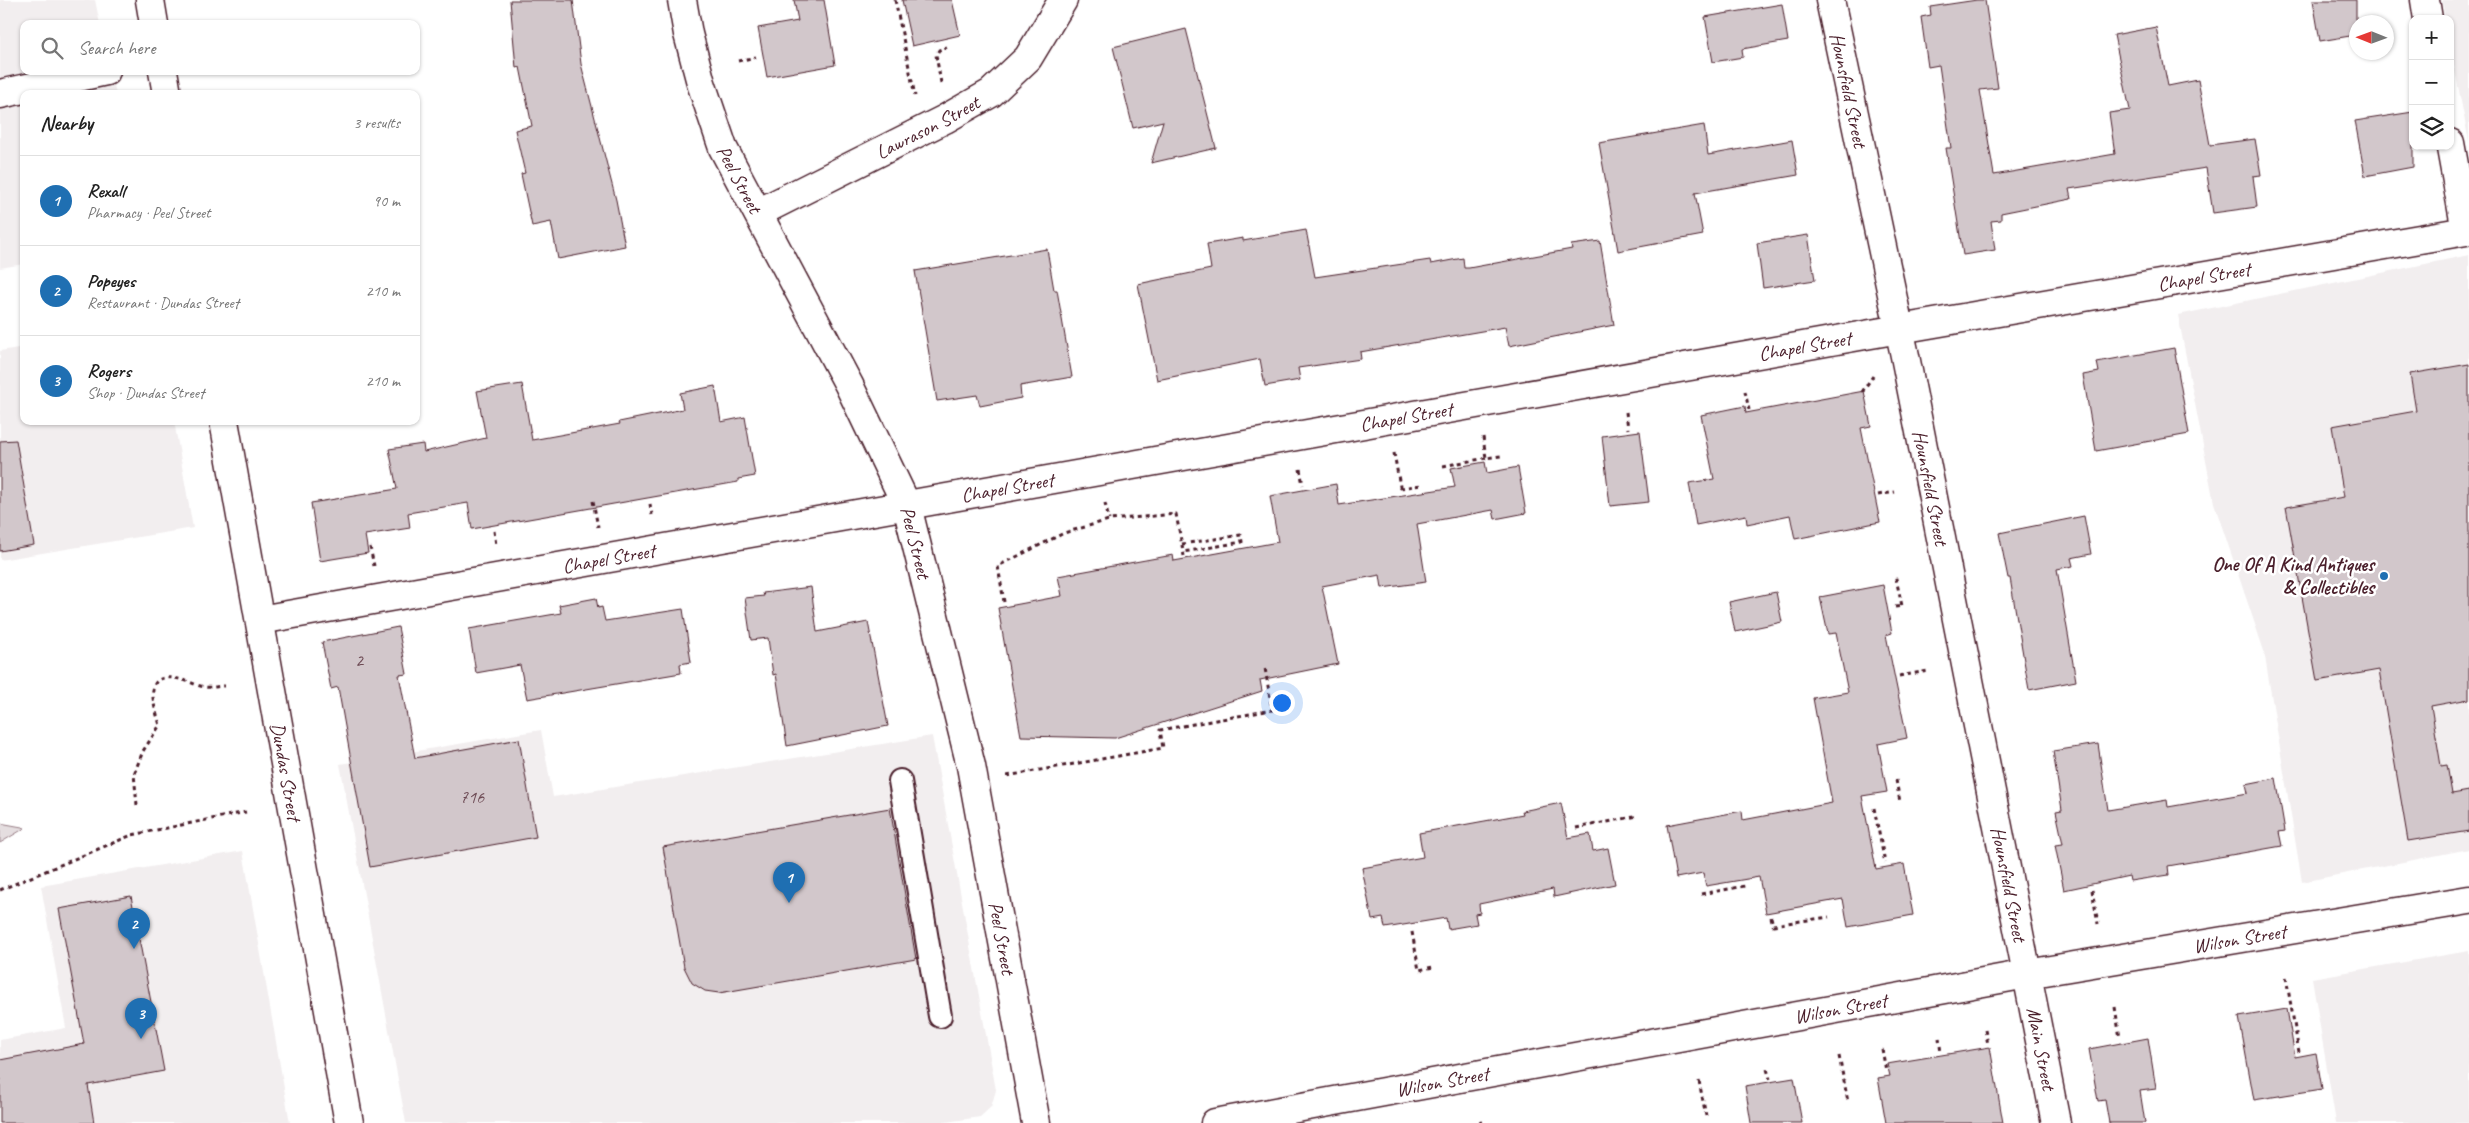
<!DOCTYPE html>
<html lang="en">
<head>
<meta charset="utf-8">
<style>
  body { margin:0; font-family:Caveat,sans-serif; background:#f2f2f2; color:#222 }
  .controls { position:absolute; right:15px; top:15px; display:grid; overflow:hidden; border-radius:10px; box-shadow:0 1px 4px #0004 }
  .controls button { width:45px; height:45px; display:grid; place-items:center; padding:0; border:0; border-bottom:1px solid #e0e0e0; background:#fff; color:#222; font:25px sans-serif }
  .compass { position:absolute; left:2349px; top:15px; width:45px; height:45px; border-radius:50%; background:#fff; box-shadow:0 1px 4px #0004; rotate:271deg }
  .you { position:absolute; left:1281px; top:702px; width:18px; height:18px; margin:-12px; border:4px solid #fff; border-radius:50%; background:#1a73e8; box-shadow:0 0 0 8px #1a73e833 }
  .badge { display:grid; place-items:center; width:32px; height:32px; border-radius:50%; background:#1f6fb2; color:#fff; font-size:16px; font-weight:700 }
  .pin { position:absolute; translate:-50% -41px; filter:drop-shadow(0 1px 2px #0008) }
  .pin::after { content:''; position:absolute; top:26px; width:18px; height:15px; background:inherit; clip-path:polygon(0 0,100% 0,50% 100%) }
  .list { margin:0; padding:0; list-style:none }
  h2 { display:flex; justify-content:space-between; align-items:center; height:65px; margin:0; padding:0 20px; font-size:21px }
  h2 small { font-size:16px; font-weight:400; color:#767676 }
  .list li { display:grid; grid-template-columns:32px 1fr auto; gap:15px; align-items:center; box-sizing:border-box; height:90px; padding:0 20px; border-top:1px solid #e0e0e0 }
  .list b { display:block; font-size:19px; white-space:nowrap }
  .list p { margin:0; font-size:16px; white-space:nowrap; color:#767676 }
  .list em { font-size:16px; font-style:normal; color:#767676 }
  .icon { flex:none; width:28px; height:28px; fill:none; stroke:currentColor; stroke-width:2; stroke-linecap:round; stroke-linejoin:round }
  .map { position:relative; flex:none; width:2469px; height:1123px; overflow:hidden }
  .search { position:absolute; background:#fff; box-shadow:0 1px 4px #0004; left:20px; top:20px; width:400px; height:55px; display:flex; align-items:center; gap:12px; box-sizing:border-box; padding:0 18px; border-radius:10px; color:#767676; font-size:19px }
  .panel { position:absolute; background:#fff; box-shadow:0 1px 4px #0004; left:20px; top:90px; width:400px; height:335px; border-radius:10px }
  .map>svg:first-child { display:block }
  .built { fill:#f2eeef }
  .green { fill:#e5dee0; stroke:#987e86 }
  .building { fill:#d2c7cb; stroke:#4a1f2b }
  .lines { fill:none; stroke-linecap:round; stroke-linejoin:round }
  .service-casing { stroke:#4a1f2b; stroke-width:26 }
  .minor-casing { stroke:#4a1f2b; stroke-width:31 }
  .tertiary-casing { stroke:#4a1f2b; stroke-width:31 }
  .secondary-casing { stroke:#4a1f2b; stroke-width:31 }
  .primary-casing { stroke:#4a1f2b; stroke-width:31 }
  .path { stroke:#4a1f2b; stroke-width:3; stroke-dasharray:4 4; stroke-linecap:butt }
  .service { stroke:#fff; stroke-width:22 }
  .minor { stroke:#fff; stroke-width:28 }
  .tertiary { stroke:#fff; stroke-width:28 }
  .secondary { stroke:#fff; stroke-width:28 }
  .primary { stroke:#fff; stroke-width:28 }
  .poi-dot { fill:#1f6fb2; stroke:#fff; stroke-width:2 }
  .labels { text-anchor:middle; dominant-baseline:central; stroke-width:5; stroke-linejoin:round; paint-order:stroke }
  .number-label { font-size:18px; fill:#6c4953 }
  .street-label { font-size:20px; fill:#4a1f2b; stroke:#fff }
  .poi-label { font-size:20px; font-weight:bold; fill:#4a1f2b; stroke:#fff; text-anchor:end }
</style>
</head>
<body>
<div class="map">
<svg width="2469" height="1123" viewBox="0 0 2469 1123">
  <rect width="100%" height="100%" fill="#fff"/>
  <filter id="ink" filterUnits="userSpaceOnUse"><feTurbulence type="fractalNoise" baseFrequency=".02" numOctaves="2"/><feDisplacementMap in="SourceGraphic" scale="10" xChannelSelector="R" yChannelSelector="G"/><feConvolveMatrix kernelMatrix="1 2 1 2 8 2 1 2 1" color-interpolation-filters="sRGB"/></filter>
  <g filter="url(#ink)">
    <g class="built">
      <path d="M0 0H95L100 24H24V71H111L116 94H24V264L0 268Z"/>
      <path d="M2442 0H2469V142L2450 45V19H2445Z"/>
      <path d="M2469 255V849L2302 882 2264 651 2214 503 2178 315Z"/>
      <path d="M24 347V421H174L193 528 0 560V351Z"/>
      <path d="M541 730 553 797 932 736 996 1090 991 1107 980 1117 939 1123H406L340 764Z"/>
      <path d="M243 851 290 1123H0V1040L66 1028 41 886Z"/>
      <path d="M2469 951V1123H2336L2312 978Z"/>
    </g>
    <path class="green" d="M0 823 22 827 25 828 0 843Z"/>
    <g class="building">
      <path d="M510 0H573L581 64 616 200 625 246 558 259 551 222 532 226 521 174 525 173 515 130 532 126 520 67 516 68Z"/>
      <path d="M794 0H824L835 65 767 77 758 28 798 21Z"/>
      <path d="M902 0H952L960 35 912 46Z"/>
      <path d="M1977 0H1985L1998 88 1980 90 1994 175 2115 154 2109 113 2130 110 2114 35 2156 27 2168 86 2198 80 2210 145 2255 139 2261 175 2253 176 2257 207 2213 213 2206 168 2069 189 2071 199 2001 213V220L1991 221 1995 250 1963 255 1946 148H1951L1939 65 1928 67 1921 17 1931 15 1930 7Z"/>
      <path d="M2313 0H2356V35L2320 41Z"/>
      <path d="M1782 4 1788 41 1742 49 1743 57 1713 62 1705 17Z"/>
      <path d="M1186 29 1216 148 1151 163 1163 121 1133 128 1113 47Z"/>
      <path d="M2413 112V167L2365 176 2355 121Z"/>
      <path d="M1704 125 1708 155 1792 140 1798 175 1695 193 1703 235 1618 251 1599 143Z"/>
      <path d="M1306 230 1315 277 1430 260 1431 264 1463 258 1464 268H1469L1572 249 1571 245 1600 241 1614 325 1509 346 1505 327 1360 352 1361 359 1298 368 1300 380 1265 386 1260 359 1157 380 1138 284 1211 269 1207 244 1243 238V241Z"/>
      <path d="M1808 235 1815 280 1763 288 1757 243Z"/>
      <path d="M1047 249 1054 290H1057L1072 377 1020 386 1021 398 980 406 977 395 937 401 915 271Z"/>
      <path d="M2174 348 2189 434 2096 451 2083 375 2099 372 2097 362Z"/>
      <path d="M2469 364V699L2431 706 2441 766 2447 765 2452 794 2469 791V831L2408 841 2379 670 2317 681 2286 507 2344 497 2332 426 2416 411 2410 374Z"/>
      <path d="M522 384 532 440 620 424 619 422 683 409 680 393 715 386 721 422 745 417 755 476 738 479V482L472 529 468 503 408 513 410 528 365 535 368 553 320 561 311 503 397 489 389 449 423 444 424 452 486 438 477 391Z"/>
      <path d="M1864 391 1871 426 1861 428 1880 522 1795 539 1790 515 1747 524 1746 515 1696 525 1689 483 1714 479 1701 415 1745 406 1746 413Z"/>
      <path d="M1640 431 1649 502 1610 506 1602 436Z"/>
      <path d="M16 440 34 545 0 551V441Z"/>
      <path d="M1485 462 1487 473 1518 467 1526 513 1495 519 1493 510 1417 524 1426 582 1382 588 1380 575 1322 586 1338 664 1260 680 1262 691 1115 738 1021 736 998 608 1062 596 1058 576 1173 555 1174 561 1278 542 1270 496 1336 484 1339 505 1455 487 1451 468Z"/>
      <path d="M2084 516 2091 554 2071 558 2073 566 2057 569 2076 681 2029 690 2010 578H2008L1999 533Z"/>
      <path d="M1883 585 1892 633 1886 635 1907 738 1878 744 1887 792 1862 796 1876 869 1904 864 1913 915 1848 927 1843 899 1766 913 1759 877 1706 886 1703 873 1676 878 1667 825 1742 811 1743 820 1832 803 1813 698 1848 692 1836 633 1828 634 1820 597Z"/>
      <path d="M811 587 817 632 868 622 888 726 787 746 776 674 773 675 768 638 751 640 745 598 764 596 763 593Z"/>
      <path d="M1776 592 1782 622 1735 632 1729 602Z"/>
      <path d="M596 598 598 608 602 607 605 621 683 609 691 662 680 664 681 673 527 699 520 665 476 673 469 629 561 613 559 605Z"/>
      <path d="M398 627 407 674 399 675 415 758 519 739 536 837 370 867 338 687 331 689 322 642Z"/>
      <path d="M2098 744 2108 810 2167 800 2168 807 2248 793 2246 784 2276 778 2285 831 2279 832 2282 846 2168 866 2169 875 2130 881 2129 876 2064 890 2055 845 2063 844 2056 811 2062 810 2053 751Z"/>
      <path d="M1561 803 1568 838 1590 834 1593 851 1608 848 1615 884 1554 897 1553 889 1479 904 1480 913 1475 914 1477 924 1448 929 1446 918 1385 928 1383 918 1372 920 1362 868 1423 857 1419 833 1523 814 1522 811Z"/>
      <path d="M890 808 916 959 719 993 705 991 692 983 684 967 663 847Z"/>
      <path d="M131 896 164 1071 88 1085 94 1123H0V1060L84 1044 59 909Z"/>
      <path d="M2287 1009 2295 1057 2316 1053 2322 1089 2254 1100 2239 1017Z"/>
      <path d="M2148 1038 2156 1089 2140 1091 2145 1123H2109L2105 1100 2098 1101 2089 1049Z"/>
      <path d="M1990 1047 2003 1123H1886L1878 1078 1890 1076 1887 1064Z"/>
      <path d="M1794 1078 1802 1123H1751L1745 1086Z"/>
    </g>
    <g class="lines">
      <defs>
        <path id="service" d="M900 781 940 1016"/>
        <g id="minor">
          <path id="s1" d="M682 0 688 34 701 83 723 148 849 385 907 506 971 766 1036 1123"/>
          <path d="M2425 0 2428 19"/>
          <path d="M0 94 106 71"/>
          <path id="s2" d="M758 213 945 119 991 93 1028 58 1063 0"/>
          <path id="s3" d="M260 620 1865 335 2466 231 2450 143"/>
        </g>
        <g id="tertiary">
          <path id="s4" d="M1830 0 1905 356 2027 974"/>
        </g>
        <g id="secondary">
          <path id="s5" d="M2027 974 2056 1123"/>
          <path id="s6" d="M1215 1123 2027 974 2469 900"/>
        </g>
        <g id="primary">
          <path d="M150 0 154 24"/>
          <path d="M163 71 167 94"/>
          <path id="s7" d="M224 421 349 1123"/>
        </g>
      </defs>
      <use href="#service" class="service-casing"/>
      <use href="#minor" class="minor-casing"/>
      <use href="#tertiary" class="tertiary-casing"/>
      <use href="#secondary" class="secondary-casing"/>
      <use href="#primary" class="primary-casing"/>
      <g class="path">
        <path d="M895 0 915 96"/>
        <path d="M738 61 756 57"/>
        <path d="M941 83 936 55 939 50 947 47"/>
        <path d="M1745 391 1749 410"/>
        <path d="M1862 392 1873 376"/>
        <path d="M1626 412 1628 429"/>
        <path d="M1483 437 1486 458 1501 456"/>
        <path d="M1394 453 1401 492"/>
        <path d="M1443 466 1486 458"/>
        <path d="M1300 469 1303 485"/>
        <path d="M1400 488 1422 485"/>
        <path d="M1878 495 1895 492"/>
        <path d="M593 501 598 527"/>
        <path d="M1105 503 1109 520"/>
        <path d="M650 504 652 515"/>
        <path d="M494 531 496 545"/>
        <path d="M1182 544 1241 535 1242 542 1183 552"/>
        <path d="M370 547 374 566"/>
        <path d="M1004 602 998 566 1064 533 1109 520 1176 514 1184 556"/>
        <path d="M1895 607 1902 606 1895 574"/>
        <path d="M1899 676 1928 671"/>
        <path d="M1007 776 1163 748 1160 730 1272 710 1265 668"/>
        <path d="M1896 780 1900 802"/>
        <path d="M137 805 134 774 143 751 160 725C152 700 142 669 183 680 191 682 197 686 205 687 212 688 218 686 225 686"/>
        <path d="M1874 808 1885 863"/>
        <path d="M1576 828 1638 816"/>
        <path d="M0 890 132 835 246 812"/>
        <path d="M2092 890 2098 924"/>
        <path d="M1701 894 1745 886"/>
        <path d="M1771 917 1773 925 1829 917"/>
        <path d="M1412 932 1419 970 1433 967"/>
        <path d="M2286 977 2299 1052"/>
        <path d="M2115 1007 2120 1038"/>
        <path d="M1985 1030 1988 1044"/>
        <path d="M1939 1038 1941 1053"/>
        <path d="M1882 1049 1886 1071"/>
        <path d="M1839 1056 1848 1102"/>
        <path d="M1767 1069 1770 1079"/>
        <path d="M1699 1081 1706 1116"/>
        <path d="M1480 1121 1481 1123"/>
      </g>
      <use href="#service" class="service"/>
      <use href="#minor" class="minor"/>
      <use href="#tertiary" class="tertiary"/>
      <use href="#secondary" class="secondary"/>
      <use href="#primary" class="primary"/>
    </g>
  </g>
  <circle class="poi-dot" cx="2384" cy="576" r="5"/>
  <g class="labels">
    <g class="number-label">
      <text x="359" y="660">2</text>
      <text x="472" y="797">716</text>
    </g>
    <g class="street-label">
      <text stroke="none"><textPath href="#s4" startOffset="92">Hounsfield Street</textPath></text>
      <text stroke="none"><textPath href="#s2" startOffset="190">Lawrason Street</textPath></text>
      <text stroke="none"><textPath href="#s1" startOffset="189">Peel Street</textPath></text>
      <text stroke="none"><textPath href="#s3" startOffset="1974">Chapel Street</textPath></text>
      <text stroke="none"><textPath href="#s3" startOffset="1569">Chapel Street</textPath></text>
      <text stroke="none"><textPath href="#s3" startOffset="1164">Chapel Street</textPath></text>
      <text stroke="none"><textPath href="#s4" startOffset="498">Hounsfield Street</textPath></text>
      <text stroke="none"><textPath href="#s3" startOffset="759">Chapel Street</textPath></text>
      <text stroke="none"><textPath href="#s1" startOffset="594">Peel Street</textPath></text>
      <text stroke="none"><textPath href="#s3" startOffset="354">Chapel Street</textPath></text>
      <text stroke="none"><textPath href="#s7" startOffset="356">Dundas Street</textPath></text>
      <text stroke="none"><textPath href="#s4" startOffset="902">Hounsfield Street</textPath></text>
      <text stroke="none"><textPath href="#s1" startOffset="999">Peel Street</textPath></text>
      <text stroke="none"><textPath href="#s6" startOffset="1041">Wilson Street</textPath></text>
      <text stroke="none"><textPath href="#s6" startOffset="636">Wilson Street</textPath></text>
      <text stroke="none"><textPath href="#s5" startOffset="76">Main Street</textPath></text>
      <text stroke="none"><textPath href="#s6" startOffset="231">Wilson Street</textPath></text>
    </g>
    <g class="poi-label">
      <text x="2374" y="564">One Of A Kind Antiques<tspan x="2374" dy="23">&amp; Collectibles</tspan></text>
    </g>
  </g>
</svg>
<div class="controls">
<button>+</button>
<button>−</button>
<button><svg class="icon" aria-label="layers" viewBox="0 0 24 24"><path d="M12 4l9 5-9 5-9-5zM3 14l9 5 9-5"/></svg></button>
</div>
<svg class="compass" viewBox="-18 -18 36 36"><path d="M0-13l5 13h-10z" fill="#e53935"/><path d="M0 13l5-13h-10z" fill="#767676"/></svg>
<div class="you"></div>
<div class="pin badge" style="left:789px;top:903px">1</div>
<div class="pin badge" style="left:134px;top:949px">2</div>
<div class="pin badge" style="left:141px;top:1039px">3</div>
<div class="search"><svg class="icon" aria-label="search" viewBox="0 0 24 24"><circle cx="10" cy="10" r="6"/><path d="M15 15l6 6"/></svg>Search here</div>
<section class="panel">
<h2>Nearby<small>3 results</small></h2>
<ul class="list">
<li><span class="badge">1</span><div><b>Rexall</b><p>Pharmacy · Peel Street</p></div><em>90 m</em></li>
<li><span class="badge">2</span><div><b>Popeyes</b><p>Restaurant · Dundas Street</p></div><em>210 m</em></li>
<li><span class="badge">3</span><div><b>Rogers</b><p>Shop · Dundas Street</p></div><em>210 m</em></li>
</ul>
</section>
</div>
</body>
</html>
